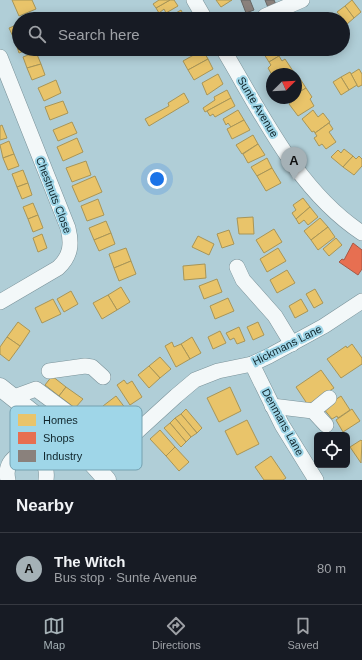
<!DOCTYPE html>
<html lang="en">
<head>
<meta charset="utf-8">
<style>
  body { margin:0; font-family:Arial,sans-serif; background:#20242c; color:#f1f3f6 }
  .controls { position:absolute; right:12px; bottom:12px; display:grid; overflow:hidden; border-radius:6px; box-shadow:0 2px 10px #0003 }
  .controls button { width:36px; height:36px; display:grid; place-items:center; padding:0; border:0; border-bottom:1px solid #363941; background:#171b24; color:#f1f3f6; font:20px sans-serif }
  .compass { position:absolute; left:266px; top:68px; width:36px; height:36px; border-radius:50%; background:#171b24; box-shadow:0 2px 10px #0003; rotate:66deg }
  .you { position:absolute; left:157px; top:179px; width:14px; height:14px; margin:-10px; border:3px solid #fff; border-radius:50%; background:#1a73e8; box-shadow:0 0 0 6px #1a73e833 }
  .badge { display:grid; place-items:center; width:26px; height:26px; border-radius:50%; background:#a5b1b6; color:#111; font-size:13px; font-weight:700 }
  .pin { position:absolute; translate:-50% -33px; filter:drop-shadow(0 1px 2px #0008) }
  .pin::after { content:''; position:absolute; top:21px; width:14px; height:12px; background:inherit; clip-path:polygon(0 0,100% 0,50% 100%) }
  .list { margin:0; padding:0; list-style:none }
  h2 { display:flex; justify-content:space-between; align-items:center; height:52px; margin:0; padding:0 16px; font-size:17px }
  h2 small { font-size:13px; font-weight:400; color:#9ea1a6 }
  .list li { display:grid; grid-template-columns:26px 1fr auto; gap:12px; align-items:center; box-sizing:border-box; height:72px; padding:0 16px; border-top:1px solid #363941 }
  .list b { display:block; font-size:15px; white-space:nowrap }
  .list p { margin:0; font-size:13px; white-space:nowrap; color:#9ea1a6 }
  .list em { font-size:13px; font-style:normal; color:#9ea1a6 }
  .icon { flex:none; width:22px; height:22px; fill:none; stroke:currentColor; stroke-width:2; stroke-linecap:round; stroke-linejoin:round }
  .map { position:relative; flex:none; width:362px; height:480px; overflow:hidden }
  .search { position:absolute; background:#171b24; box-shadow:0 2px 10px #0003; left:12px; right:12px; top:12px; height:44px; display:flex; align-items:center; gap:10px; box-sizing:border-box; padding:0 14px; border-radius:22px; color:#9ea1a6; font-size:15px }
  .sheet { height:124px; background:#171b24 }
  nav { display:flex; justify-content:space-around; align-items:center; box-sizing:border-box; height:56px; border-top:1px solid #363941; background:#171b24; font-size:11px; color:#9ea1a6 }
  nav a { display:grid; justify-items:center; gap:2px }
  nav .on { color:#a5b1b6 }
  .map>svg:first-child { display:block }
  .homes { fill:#e9c46a; stroke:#a89557 }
  .shops { fill:#e76f51; stroke:#a65946 }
  .industry { fill:#8a817c; stroke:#656664 }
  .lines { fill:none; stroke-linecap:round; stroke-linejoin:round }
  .minor-casing { stroke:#7a9299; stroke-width:16 }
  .major-casing { stroke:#7a9299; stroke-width:19 }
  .minor { stroke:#f3f8f9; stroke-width:15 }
  .major { stroke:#f3f8f9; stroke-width:18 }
  .labels { text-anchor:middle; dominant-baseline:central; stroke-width:4; stroke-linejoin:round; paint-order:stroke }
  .street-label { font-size:11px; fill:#10262c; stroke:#9fd6e8 }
  .key { fill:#9fd6e8; stroke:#74a1b0; stroke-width:1 }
  .key-label { font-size:11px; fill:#10262c }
</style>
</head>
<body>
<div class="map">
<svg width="362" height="480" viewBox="0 0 362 480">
  <rect width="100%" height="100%" fill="#b0ced7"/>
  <g class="homes">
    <path d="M12 0H32L36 9 19 16Z"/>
    <path d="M170 0H174L178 6 166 13 164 9 159 13 156 8Z"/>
    <path d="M170 0 156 8 153 4 159 0Z"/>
    <path d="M216 0H232L221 7Z"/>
    <path d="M352 0 361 12 354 18 345 6Z"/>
    <path d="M345 6 354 18 347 24 337 12Z"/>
    <path d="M181 10 185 18 170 19 169 17Z"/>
    <path d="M19 24V40L15 41 9 28Z"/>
    <path d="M19 40V49H29L19 53 15 41Z"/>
    <path d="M265 49H275L279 56 269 62 262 51Z"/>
    <path d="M36 52 41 64 27 68 23 57Z"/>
    <path d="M199 52 200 54 204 52 208 59 188 70 183 61Z"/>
    <path d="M279 56 282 61 285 59 293 71 288 74 272 75 268 68 271 65 269 62Z"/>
    <path d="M208 59 213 69 194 80 188 70Z"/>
    <path d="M41 64 45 75 32 80 27 68Z"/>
    <path d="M359 69 362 74V85L358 87 351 74Z"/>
    <path d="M350 72 357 85 349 90 341 77Z"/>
    <path d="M218 74 223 84 207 95 202 83Z"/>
    <path d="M299 77 306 88 296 94V79Z"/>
    <path d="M341 77 349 90 341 95 333 82Z"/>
    <path d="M56 80 61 93 44 101 38 88Z"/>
    <path d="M306 88 312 97 310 99 314 106 298 116 289 104 293 101 292 98H296V94Z"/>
    <path d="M227 90 231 98 205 112 203 108 215 100 214 97Z"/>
    <path d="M184 93 189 102 149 126 145 119 169 106 168 103Z"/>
    <path d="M231 98 235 106 215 117 213 114 210 116 207 111Z"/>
    <path d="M63 101 68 113 50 120 45 107Z"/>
    <path d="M238 110 244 120 231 127 228 123 226 125 223 119Z"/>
    <path d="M313 110 318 117 323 113 330 122 315 133 314 131 312 132 302 119Z"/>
    <path d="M244 120 250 130 232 139 227 129Z"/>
    <path d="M72 122 77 133 58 141 53 130Z"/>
    <path d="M329 123 333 129 329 132 336 142 326 149 322 144 319 146 314 138 317 136 315 133Z"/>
    <path d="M2 125 7 138 0 140V126Z"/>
    <path d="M253 135 258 144 242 154 236 145Z"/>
    <path d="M77 138 83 152 63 161 57 147Z"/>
    <path d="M9 141 14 154 3 158 0 145Z"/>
    <path d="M258 144 265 155 248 163 243 154Z"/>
    <path d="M344 149 353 156 343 167 331 157 338 150 341 153Z"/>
    <path d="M14 154 19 166 8 170 3 158Z"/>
    <path d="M353 156 356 159 359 156 362 159V166L354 175 343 167Z"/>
    <path d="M267 158 272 168 257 176 251 167Z"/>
    <path d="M86 161 91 175 72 182 66 168Z"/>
    <path d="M272 168 281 183 266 191 257 176Z"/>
    <path d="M23 170 28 183 17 187 12 174Z"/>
    <path d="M95 176 102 192 79 202 72 186Z"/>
    <path d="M28 183 32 195 22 199 17 187Z"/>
    <path d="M303 198 310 207 296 219 292 213 296 210 293 205Z"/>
    <path d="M98 199 104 215 87 221 81 206Z"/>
    <path d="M33 203 38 215 28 219 23 207Z"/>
    <path d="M310 207 318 217 308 225 304 220 299 224 296 219Z"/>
    <path d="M38 215 43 228 33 232 28 219Z"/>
    <path d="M253 217 254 234H239L237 218Z"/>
    <path d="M320 218 328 227 311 240 304 231Z"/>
    <path d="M106 221 111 233 94 240 89 228Z"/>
    <path d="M328 227 335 237 318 250 311 240Z"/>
    <path d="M274 229 282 242 264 253 256 240Z"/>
    <path d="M229 230 234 244 222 248 217 234Z"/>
    <path d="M111 233 115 244 99 251 94 240Z"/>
    <path d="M42 234 47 248 38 252 33 238Z"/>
    <path d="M198 236 214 244 209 255 192 247Z"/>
    <path d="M336 238 342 245 329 256 323 249Z"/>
    <path d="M126 248 131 261 114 268 109 254Z"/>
    <path d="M278 248 286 261 267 272 260 259Z"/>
    <path d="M131 261 136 274 119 281 114 268Z"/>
    <path d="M205 264 206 278 184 280 183 266Z"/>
    <path d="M287 270 295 283 277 293 270 280Z"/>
    <path d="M217 279 222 292 204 299 199 286Z"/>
    <path d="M121 287 130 302 117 310 108 295Z"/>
    <path d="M315 289 323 303 314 308 306 294Z"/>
    <path d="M71 291 78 304 64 312 57 299Z"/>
    <path d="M108 295 117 310 102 319 93 303Z"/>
    <path d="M228 298 234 311 215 319 210 306Z"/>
    <path d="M53 299 61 314 42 323 35 308Z"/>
    <path d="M301 299 308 311 295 318 289 306Z"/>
    <path d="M18 322 30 331 20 346 7 337Z"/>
    <path d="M258 322 264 335 253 340 247 327Z"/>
    <path d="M239 327 245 341 237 344 234 338 230 340 226 333Z"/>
    <path d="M220 331 226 343 213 349 208 337Z"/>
    <path d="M7 337 20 346 9 361 0 354V347Z"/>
    <path d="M192 337 201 353 190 359 181 344Z"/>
    <path d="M172 342 174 347 181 344 190 359 176 367 165 346Z"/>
    <path d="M352 344 362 358V364L341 378 327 359 346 346 347 348Z"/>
    <path d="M160 357 171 369 160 378 149 366Z"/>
    <path d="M149 366 160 378 149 388 138 375Z"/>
    <path d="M321 370 334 388 308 405 296 387Z"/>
    <path d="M52 376 66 387 59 396 45 385Z"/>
    <path d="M124 380 127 384 132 381 142 397 130 405 117 385Z"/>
    <path d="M66 387 83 399 75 408 59 396Z"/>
    <path d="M230 387 241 411 219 422 207 398Z"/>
    <path d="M116 396 126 409 113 419 103 406Z"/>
    <path d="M341 396 350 410 338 418 337 416 332 419 323 408Z"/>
    <path d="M186 409 202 428 197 433 181 414Z"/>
    <path d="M352 409 360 421 343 432 336 420Z"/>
    <path d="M181 414 197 433 191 437 175 418Z"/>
    <path d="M175 418 191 437 186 442 170 423Z"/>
    <path d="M247 420 259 444 237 455 225 431Z"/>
    <path d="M170 423 186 442 181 447 164 428Z"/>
    <path d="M160 430 175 447 166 456 150 439Z"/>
    <path d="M361 440 362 441 361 463 350 447Z"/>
    <path d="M175 447 189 462 179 471 166 456Z"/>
    <path d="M271 456 286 478 283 480H264L255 467Z"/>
  </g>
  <path class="shops" d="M353 243 362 250V269L358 275 339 262 342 259 344 260Z"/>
  <g class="industry">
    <path d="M241 0H250L254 10 246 13Z"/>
    <path d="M265 0H274L277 7 269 10Z"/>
  </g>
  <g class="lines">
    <defs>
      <g id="minor">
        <path d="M194 0 205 19"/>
        <path d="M265 16 302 0"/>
        <path d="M223 49C262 114 297 190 362 233"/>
        <path d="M0 57 68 228C72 244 71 256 58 268L0 302"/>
        <path d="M237 267 243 280 275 316 292 344"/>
        <path d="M252 364 282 425 316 480"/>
        <path d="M49 371 85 366 92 367 103 377"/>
        <path d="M14 397 36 389 67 412 71 422 62 436"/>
        <path d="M272 406 313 411 326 425"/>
        <path d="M313 411 329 398"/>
        <path d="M97 468 176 396 195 380 218 371 252 364 269 356 324 326 362 301"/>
        <path d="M8 480C0 447 51 443 46 480"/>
      </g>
      <path id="major" d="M0 387 83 453 107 480"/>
    </defs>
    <use href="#minor" class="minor-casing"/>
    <use href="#major" class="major-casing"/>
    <use href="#minor" class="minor"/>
    <use href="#major" class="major"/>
  </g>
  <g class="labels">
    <g class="street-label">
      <text transform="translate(258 107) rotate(59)">Sunte Avenue</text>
      <text transform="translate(54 195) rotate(69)">Chestnuts Close</text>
      <text transform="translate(287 345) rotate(-27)">Hickmans Lane</text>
      <text transform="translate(283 422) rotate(61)">Denmans Lane</text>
    </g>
  </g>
  <rect x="10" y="406" width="132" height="64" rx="6" class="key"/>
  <rect x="18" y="414" width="18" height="12" fill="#e9c46a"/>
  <rect x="18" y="432" width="18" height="12" fill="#e76f51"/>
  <rect x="18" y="450" width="18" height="12" fill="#8a817c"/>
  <g class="key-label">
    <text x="43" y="424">Homes</text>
    <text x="43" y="442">Shops</text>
    <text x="43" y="460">Industry</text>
  </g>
</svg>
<div class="controls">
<button><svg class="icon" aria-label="locate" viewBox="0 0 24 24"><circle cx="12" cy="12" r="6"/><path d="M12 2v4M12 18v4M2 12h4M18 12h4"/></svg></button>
</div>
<svg class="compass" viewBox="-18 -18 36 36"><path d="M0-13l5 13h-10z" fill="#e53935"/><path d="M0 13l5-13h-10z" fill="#9ea1a6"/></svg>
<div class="you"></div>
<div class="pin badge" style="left:294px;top:180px">A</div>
<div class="search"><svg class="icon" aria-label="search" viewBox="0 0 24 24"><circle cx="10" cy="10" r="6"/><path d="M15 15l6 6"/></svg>Search here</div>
</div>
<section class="sheet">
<h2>Nearby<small></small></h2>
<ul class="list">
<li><span class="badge">A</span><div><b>The Witch</b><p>Bus stop · Sunte Avenue</p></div><em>80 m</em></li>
</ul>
</section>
<nav>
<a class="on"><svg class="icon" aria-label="map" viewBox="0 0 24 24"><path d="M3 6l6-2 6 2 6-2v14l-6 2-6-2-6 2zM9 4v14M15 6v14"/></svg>Map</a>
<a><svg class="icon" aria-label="directions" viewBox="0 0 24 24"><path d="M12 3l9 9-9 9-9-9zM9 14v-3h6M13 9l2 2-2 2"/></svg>Directions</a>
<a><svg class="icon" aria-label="saved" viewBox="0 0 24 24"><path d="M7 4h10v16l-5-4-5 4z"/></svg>Saved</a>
</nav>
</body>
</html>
